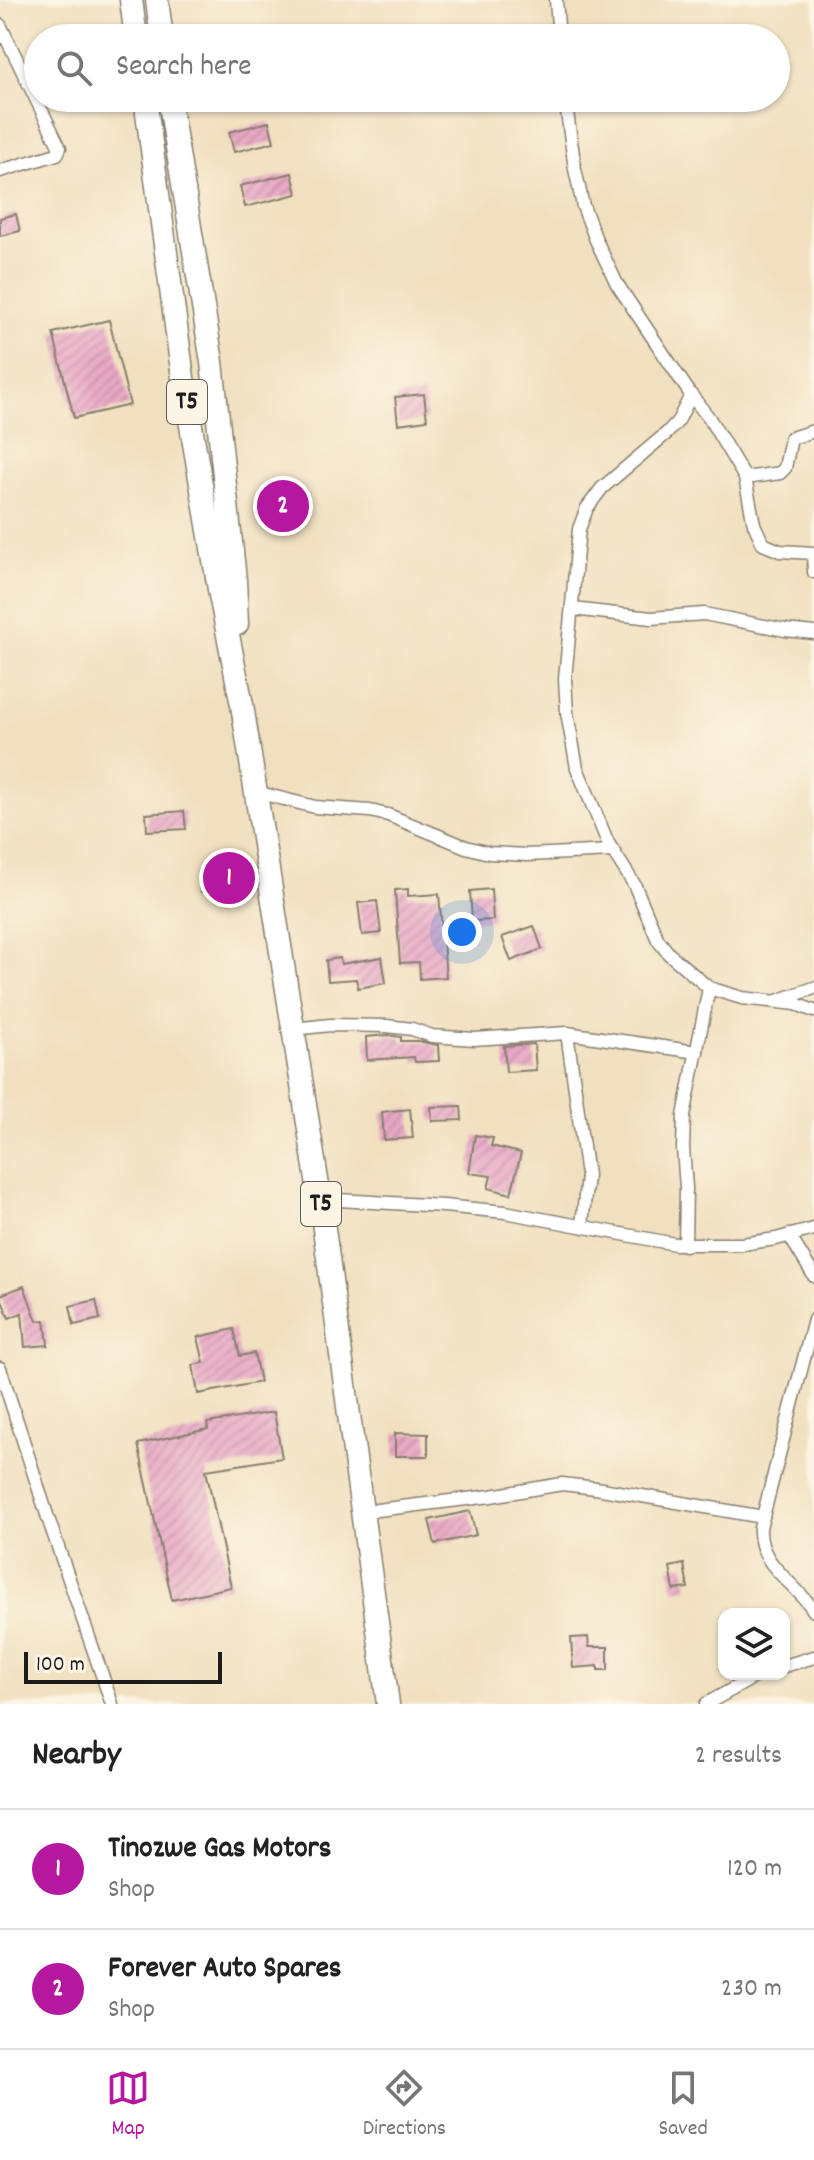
<!DOCTYPE html>
<html lang="en">
<head>
<meta charset="utf-8">
<style>
  body { margin:0; font-family:Dekko,sans-serif; background:#f2f2f2; color:#222 }
  .controls { position:absolute; right:24px; bottom:24px; display:grid; overflow:hidden; border-radius:16px; box-shadow:0 2px 6px #0004 }
  .controls button { width:72px; height:72px; display:grid; place-items:center; padding:0; border:0; border-bottom:2px solid #e0e0e0; background:#fff; color:#222; font:40px sans-serif }
  .scale { position:absolute; left:24px; bottom:20px; width:198px; box-sizing:border-box; padding-left:8px; border:4px solid #1c1c1c; border-top:0; font-size:22px; line-height:28px; white-space:nowrap; color:#1c1c1c; -webkit-text-stroke:6px #fcf5e5; paint-order:stroke }
  .you { position:absolute; left:462px; top:932px; width:28px; height:28px; margin:-20px; border:6px solid #fff; border-radius:50%; background:#1a73e8; box-shadow:0 0 0 12px #1a73e833 }
  .badge { display:grid; place-items:center; width:52px; height:52px; border-radius:50%; background:#b5179e; color:#fff; font-size:26px; font-weight:700 }
  .pin { position:absolute; translate:-50% -50%; border:4px solid #fff; box-shadow:0 2px 8px #0006 }
  .list { margin:0; padding:0; list-style:none }
  h2 { display:flex; justify-content:space-between; align-items:center; height:104px; margin:0; padding:0 32px; font-size:34px }
  h2 small { font-size:26px; font-weight:400; color:#767676 }
  .list li { display:grid; grid-template-columns:52px 1fr auto; gap:24px; align-items:center; box-sizing:border-box; height:120px; padding:0 32px; border-top:2px solid #e0e0e0 }
  .list b { display:block; font-size:30px; white-space:nowrap }
  .list p { margin:0; font-size:26px; white-space:nowrap; color:#767676 }
  .list em { font-size:26px; font-style:normal; color:#767676 }
  .icon { flex:none; width:44px; height:44px; fill:none; stroke:currentColor; stroke-width:2; stroke-linecap:round; stroke-linejoin:round }
  .map { position:relative; flex:none; width:814px; height:1704px; overflow:hidden }
  .search { position:absolute; background:#fff; box-shadow:0 2px 6px #0004; left:24px; right:24px; top:24px; height:88px; display:flex; align-items:center; gap:20px; box-sizing:border-box; padding:0 28px; border-radius:44px; color:#767676; font-size:30px }
  .sheet { height:344px; background:#fff }
  nav { display:flex; justify-content:space-around; align-items:center; box-sizing:border-box; height:112px; border-top:2px solid #e0e0e0; background:#fff; font-size:22px; color:#767676 }
  nav a { display:grid; justify-items:center; gap:4px }
  nav .on { color:#b5179e }
  .map>svg:first-child { display:block }
  .building { fill:url(#building-hatch) }
  .lines { fill:none; stroke-linecap:round; stroke-linejoin:round }
  .street-casing { stroke:#867e6e; stroke-width:15 }
  .highway-casing { stroke:#867e6e; stroke-width:25 }
  .street { stroke:#fff; stroke-width:12 }
  .highway { stroke:#fff; stroke-width:22 }
  .labels { text-anchor:middle; dominant-baseline:central; stroke-width:6; stroke-linejoin:round; paint-order:stroke }
  .shield { fill:#fcf5e5; stroke:#5f5d58; stroke-width:2 }
  .shield-label { font-size:26px; font-weight:bold; fill:#1c1c1c }
</style>
</head>
<body>
<div class="map">
<svg width="814" height="1704" viewBox="0 0 814 1704">
  <defs>
    <pattern id="building-hatch" width="6" height="6" patternUnits="userSpaceOnUse" patternTransform="scale(2)"><rect width="6" height="6" fill="#e8a8c5"/><path d="M-1 1l2-2M0 6l6-6M5 7l2-2" fill="none" stroke="#c690a9"/></pattern>
  </defs>
  <rect width="100%" height="100%" fill="#fcf5e5"/>
  <filter id="ink" filterUnits="userSpaceOnUse"><feTurbulence type="fractalNoise" baseFrequency=".0125" numOctaves="2"/><feDisplacementMap in="SourceGraphic" scale="16" xChannelSelector="R" yChannelSelector="G"/><feConvolveMatrix kernelMatrix="1 2 1 2 8 2 1 2 1" color-interpolation-filters="sRGB"/></filter>
  <filter id="wash" filterUnits="userSpaceOnUse"><feTurbulence type="fractalNoise" baseFrequency=".006" numOctaves="4" result="noise"/><feDisplacementMap in="SourceGraphic" scale="32" xChannelSelector="R" yChannelSelector="G"/><feGaussianBlur stdDeviation="1.8" result="paint"/><feColorMatrix in="noise" values="0 0 0 0 0 0 0 0 0 0 0 0 0 0 0 0 0 1.4 0 .05"/><feComposite in="paint" operator="in"/></filter>
  <g filter="url(#wash)">
    <rect width="100%" height="100%" fill="#f1e0c0"/>
    <g id="blocks">
      <g class="building">
        <path d="M269 122 274 142 234 152 229 132Z"/>
        <path d="M292 173 297 194 245 207 240 186Z"/>
        <path d="M16 214 20 231 0 236V218Z"/>
        <path d="M109 320 130 405 74 418 53 333Z"/>
        <path d="M424 394 427 420 398 424 395 397Z"/>
        <path d="M184 811 186 829 147 831 146 814Z"/>
        <path d="M240 862 242 901 225 902 224 889 201 892 199 872 224 870 223 863Z"/>
        <path d="M408 889V896L439 894 446 977 420 979 419 962 400 963 395 890Z"/>
        <path d="M491 889 493 920 472 921 470 891Z"/>
        <path d="M377 901 381 933 362 935 358 903Z"/>
        <path d="M534 926 542 949 511 961 502 937Z"/>
        <path d="M382 957 386 983 358 988 356 979 328 981 326 960 340 958 341 964Z"/>
        <path d="M388 1035 401 1037V1041H418L438 1045 439 1061 415 1062 414 1057 367 1060 366 1037Z"/>
        <path d="M534 1044 536 1070 506 1072 504 1046Z"/>
        <path d="M461 1106 462 1120 432 1121 431 1107Z"/>
        <path d="M410 1109 413 1138 384 1140 382 1112Z"/>
        <path d="M475 1135 493 1138 491 1146 521 1153 511 1194 488 1188 491 1176 469 1173Z"/>
        <path d="M24 1286 37 1321 45 1320 48 1345 25 1347 22 1313 9 1318 0 1295Z"/>
        <path d="M96 1300 100 1319 74 1325 70 1306Z"/>
        <path d="M234 1329 240 1356 254 1353 260 1382 198 1394 193 1365 204 1363 198 1337Z"/>
        <path d="M274 1412 282 1458 206 1470 231 1587 172 1600 138 1444 208 1429 207 1423Z"/>
        <path d="M395 1433 428 1434V1456H395Z"/>
        <path d="M470 1511 476 1535 435 1544 429 1520Z"/>
        <path d="M684 1564 688 1588 674 1590 670 1567Z"/>
        <path d="M588 1637 589 1647H608V1670H598V1666L573 1668 571 1638Z"/>
      </g>
    </g>
  </g>
  <g filter="url(#ink)">
    <use href="#blocks" fill-opacity="0" stroke="#867e6e" stroke-width="2"/>
    <g class="lines">
      <defs>
        <g id="street">
          <path d="M556 0 559 38"/>
          <path d="M0 25 60 148 57 154 0 171"/>
          <path d="M565 98 575 169 583 206 596 240 617 284 691 395 709 418 745 478 754 524 763 544 780 551 813 553 814 572"/>
          <path d="M691 395 678 421 667 433 602 488 587 508 579 529 565 679 567 713 577 768 608 843 634 884 658 940 669 954 709 988 742 998 796 1004 814 1011"/>
          <path d="M745 478 780 473 785 468 791 438 814 431"/>
          <path d="M573 609 651 618 704 614 785 630 814 633"/>
          <path d="M256 792 315 807 370 811 388 815 466 847 489 853 527 855 613 851"/>
          <path d="M777 1001 814 988"/>
          <path d="M293 1029 330 1025 387 1026 412 1029 432 1036 474 1039 567 1033 697 1052"/>
          <path d="M567 1033 587 1175 582 1226"/>
          <path d="M320 1199 444 1206 505 1212 675 1244H742L776 1239 814 1229"/>
          <path d="M789 1235 814 1276"/>
          <path d="M685 1245 686 1188 683 1148 684 1116 709 988"/>
          <path d="M814 1320 760 1528C758 1566 796 1582 814 1611"/>
          <path d="M0 1368 48 1518 112 1704"/>
          <path d="M361 1512 491 1496 562 1484 596 1488 763 1517"/>
          <path d="M784 1666 814 1657"/>
          <path d="M706 1704 760 1674"/>
        </g>
        <g id="highway">
          <path d="M131 0 136 38"/>
          <path d="M157 0 162 38"/>
          <path d="M145 98 184 385 220 595 242 705 320 1199 388 1704"/>
          <path d="M169 98 212 362 235 580 237 624"/>
        </g>
      </defs>
      <use href="#street" class="street-casing"/>
      <use href="#highway" class="highway-casing"/>
      <use href="#street" class="street"/>
      <use href="#highway" class="highway"/>
    </g>
  </g>
  <g class="labels">
    <g class="shield">
      <rect x="167" y="380" width="40" height="44" rx="6"/>
      <rect x="301" y="1182" width="40" height="44" rx="6"/>
    </g>
    <g class="shield-label">
      <text x="187" y="402">T5</text>
      <text x="321" y="1204">T5</text>
    </g>
  </g>
</svg>
<div class="controls">
<button><svg class="icon" aria-label="layers" viewBox="0 0 24 24"><path d="M12 4l9 5-9 5-9-5zM3 14l9 5 9-5"/></svg></button>
</div>
<div class="scale">100 m</div>
<div class="you"></div>
<div class="pin badge" style="left:229px;top:878px">1</div>
<div class="pin badge" style="left:283px;top:506px">2</div>
<div class="search"><svg class="icon" aria-label="search" viewBox="0 0 24 24"><circle cx="10" cy="10" r="6"/><path d="M15 15l6 6"/></svg>Search here</div>
</div>
<section class="sheet">
<h2>Nearby<small>2 results</small></h2>
<ul class="list">
<li><span class="badge">1</span><div><b>Tinozwe Gas Motors</b><p>Shop</p></div><em>120 m</em></li>
<li><span class="badge">2</span><div><b>Forever Auto Spares</b><p>Shop</p></div><em>230 m</em></li>
</ul>
</section>
<nav>
<a class="on"><svg class="icon" aria-label="map" viewBox="0 0 24 24"><path d="M3 6l6-2 6 2 6-2v14l-6 2-6-2-6 2zM9 4v14M15 6v14"/></svg>Map</a>
<a><svg class="icon" aria-label="directions" viewBox="0 0 24 24"><path d="M12 3l9 9-9 9-9-9zM9 14v-3h6M13 9l2 2-2 2"/></svg>Directions</a>
<a><svg class="icon" aria-label="saved" viewBox="0 0 24 24"><path d="M7 4h10v16l-5-4-5 4z"/></svg>Saved</a>
</nav>
</body>
</html>
